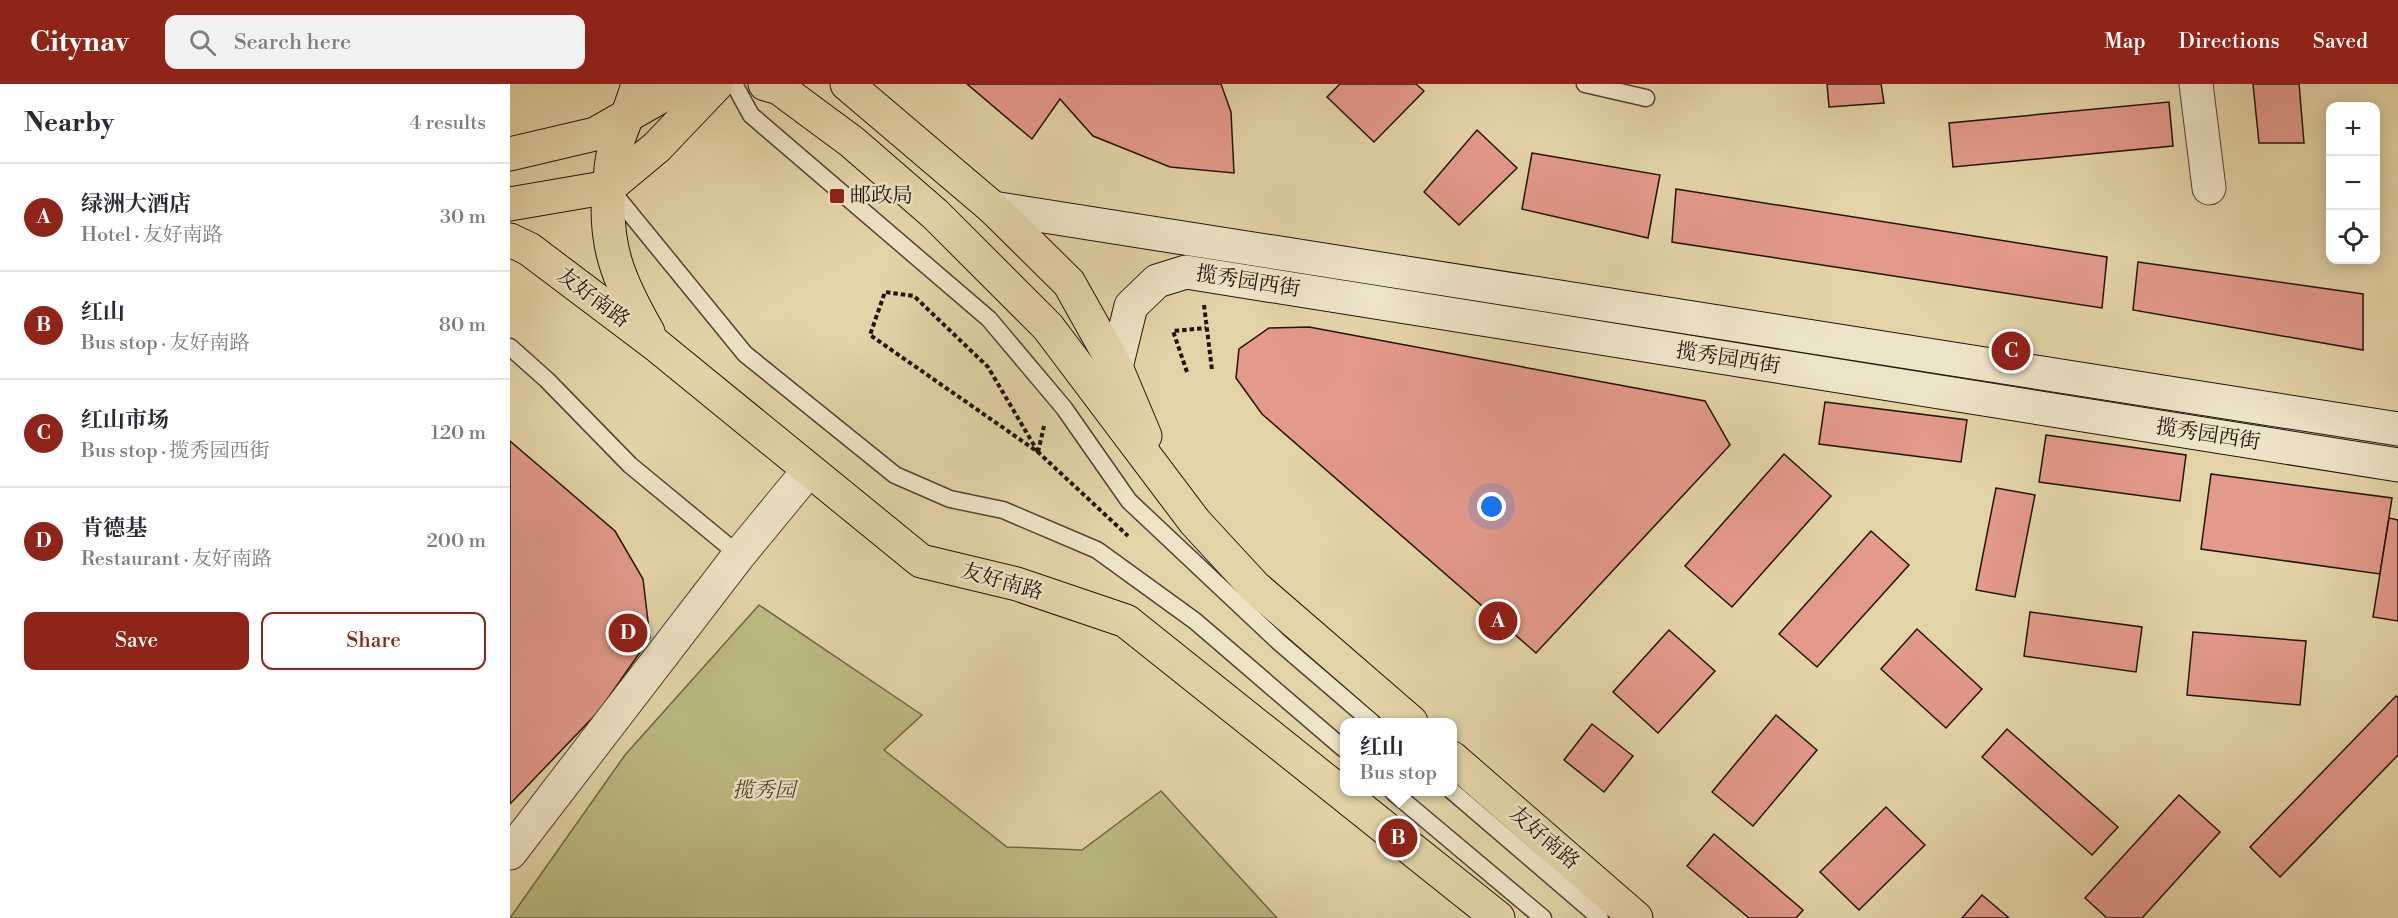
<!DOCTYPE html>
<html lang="en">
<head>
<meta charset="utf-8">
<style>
  body { margin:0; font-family:"Libre Bodoni","Noto Serif SC",serif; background:#f2f2f3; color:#2b2b33 }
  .controls { position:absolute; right:18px; top:18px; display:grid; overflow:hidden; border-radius:12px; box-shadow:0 3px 15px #0003 }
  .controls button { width:54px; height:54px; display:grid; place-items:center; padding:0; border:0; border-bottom:2px solid #e1e1e2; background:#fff; color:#2b2b33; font:30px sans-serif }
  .you { position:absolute; left:982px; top:423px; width:21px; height:21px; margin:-15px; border:4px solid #fff; border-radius:50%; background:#1a73e8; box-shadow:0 0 0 9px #1a73e833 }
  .badge { display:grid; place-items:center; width:39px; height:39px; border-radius:50%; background:#8f2418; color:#fff; font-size:20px; font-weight:700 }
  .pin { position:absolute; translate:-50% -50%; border:3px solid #fff; box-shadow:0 2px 6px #0006 }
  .popup { position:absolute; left:830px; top:634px; width:117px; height:78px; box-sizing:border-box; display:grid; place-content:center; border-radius:12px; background:#fff; filter:drop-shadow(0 2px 4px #0005); font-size:20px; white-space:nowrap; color:#7c7c81 }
  .popup b { font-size:22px; color:#2b2b33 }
  .popup::after { content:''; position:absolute; left:50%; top:100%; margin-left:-12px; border:12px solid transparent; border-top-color:#fff }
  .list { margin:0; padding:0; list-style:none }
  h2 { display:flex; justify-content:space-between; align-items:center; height:78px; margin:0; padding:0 24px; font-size:26px }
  h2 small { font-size:20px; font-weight:400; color:#7c7c81 }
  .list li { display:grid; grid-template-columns:39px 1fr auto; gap:18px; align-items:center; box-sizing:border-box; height:108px; padding:0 24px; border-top:2px solid #e1e1e2 }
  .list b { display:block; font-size:22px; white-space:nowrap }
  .list p { margin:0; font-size:20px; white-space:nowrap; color:#7c7c81 }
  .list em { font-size:20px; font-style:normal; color:#7c7c81 }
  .actions { display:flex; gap:12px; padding:18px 24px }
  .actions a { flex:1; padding:14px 0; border:2px solid #8f2418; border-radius:12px; text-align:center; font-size:21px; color:#8f2418 }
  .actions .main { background:#8f2418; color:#fff }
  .icon { flex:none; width:33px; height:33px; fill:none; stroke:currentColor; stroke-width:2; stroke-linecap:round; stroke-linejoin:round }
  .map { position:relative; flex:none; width:1888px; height:834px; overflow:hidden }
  header { display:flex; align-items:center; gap:36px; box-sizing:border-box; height:84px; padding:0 30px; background:#8f2418; color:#fff }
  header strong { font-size:28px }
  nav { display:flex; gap:33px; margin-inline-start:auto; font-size:21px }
  .search { width:420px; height:54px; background:#f2f2f3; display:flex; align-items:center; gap:15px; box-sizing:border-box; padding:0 21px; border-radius:12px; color:#7c7c81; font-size:22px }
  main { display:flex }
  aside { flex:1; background:#fff }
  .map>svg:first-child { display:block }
  .green { fill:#bcba82; stroke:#6f6648; stroke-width:1.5 }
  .building { fill:#e3998b; stroke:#22130d; stroke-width:1.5 }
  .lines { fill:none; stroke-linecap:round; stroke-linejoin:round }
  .lane-casing { stroke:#524334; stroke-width:19 }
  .street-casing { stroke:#524334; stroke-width:35 }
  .secondary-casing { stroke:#22130d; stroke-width:35 }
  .primary-casing { stroke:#22130d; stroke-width:35 }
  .path { stroke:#22130d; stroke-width:4; stroke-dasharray:4.5 3; stroke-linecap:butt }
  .lane { stroke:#ede3c6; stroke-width:16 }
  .street { stroke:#ede3c6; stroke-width:33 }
  .secondary { stroke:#ede3c6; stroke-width:33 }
  .primary { stroke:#e3d4a7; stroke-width:33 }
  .poi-dot { fill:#8f2418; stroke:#ede3c6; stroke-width:2 }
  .labels { text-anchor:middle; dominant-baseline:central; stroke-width:5; stroke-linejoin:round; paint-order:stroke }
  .poi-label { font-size:21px; fill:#22130d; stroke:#ede3c6; text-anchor:start }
  .street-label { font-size:21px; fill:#22130d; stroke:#ede3c6 }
  .park-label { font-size:21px; font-style:italic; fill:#504530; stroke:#ede3c6 }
</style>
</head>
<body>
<header>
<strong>Citynav</strong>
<div class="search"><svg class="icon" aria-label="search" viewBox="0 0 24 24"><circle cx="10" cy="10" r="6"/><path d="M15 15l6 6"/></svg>Search here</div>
<nav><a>Map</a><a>Directions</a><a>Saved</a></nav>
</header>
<main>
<aside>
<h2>Nearby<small>4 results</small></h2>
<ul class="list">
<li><span class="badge">A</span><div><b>绿洲大酒店</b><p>Hotel · 友好南路</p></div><em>30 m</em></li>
<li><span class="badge">B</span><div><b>红山</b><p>Bus stop · 友好南路</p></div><em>80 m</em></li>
<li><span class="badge">C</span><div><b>红山市场</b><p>Bus stop · 揽秀园西街</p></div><em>120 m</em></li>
<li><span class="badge">D</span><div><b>肯德基</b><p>Restaurant · 友好南路</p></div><em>200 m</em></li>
</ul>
<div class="actions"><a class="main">Save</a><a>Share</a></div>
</aside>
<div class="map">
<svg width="1888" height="834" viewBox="0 0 1888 834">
  <rect width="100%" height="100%" fill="#e3d4a7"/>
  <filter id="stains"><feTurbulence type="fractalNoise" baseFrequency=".00333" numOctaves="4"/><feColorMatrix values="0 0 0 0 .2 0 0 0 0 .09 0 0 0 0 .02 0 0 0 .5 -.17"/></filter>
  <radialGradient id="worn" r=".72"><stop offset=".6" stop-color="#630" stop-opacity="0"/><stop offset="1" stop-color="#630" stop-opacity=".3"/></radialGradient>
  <path class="green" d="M249 521 412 631 374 666 497 763 572 766 651 707 767 834H0L115 671Z"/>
  <g class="building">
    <path d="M457 0H711L721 28 724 89 660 83 583 52 550 15 522 55Z"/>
    <path d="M830 0H906L914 7 864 58 817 13Z"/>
    <path d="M1317 0H1371L1374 19 1319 23Z"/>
    <path d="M1743 0H1789L1794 59H1749Z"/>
    <path d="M1659 18 1663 62 1443 83 1439 39Z"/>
    <path d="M967 46 1007 84 949 141 914 108Z"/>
    <path d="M1022 69 1150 91 1138 154 1012 125Z"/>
    <path d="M1166 105 1597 173 1592 224 1162 158Z"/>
    <path d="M1628 178 1853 210V266L1623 226Z"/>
    <path d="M799 243 1195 317 1220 361 1026 569 752 330 726 294 729 265 759 244Z"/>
    <path d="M1315 318 1457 336 1451 378 1309 360Z"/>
    <path d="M1536 351 1676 371 1670 417 1529 398Z"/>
    <path d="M0 357 105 447 133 495 140 554 89 627 0 720Z"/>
    <path d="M1274 370 1321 412 1222 523 1175 482Z"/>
    <path d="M1701 390 1882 414 1870 490 1691 465Z"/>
    <path d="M1486 404 1525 411 1505 513 1466 506Z"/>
    <path d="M1879 434 1888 436V537L1863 533Z"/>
    <path d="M1361 447 1399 481 1307 583 1269 550Z"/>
    <path d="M1520 528 1632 543 1626 588 1514 572Z"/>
    <path d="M1407 545 1472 605 1436 644 1371 585Z"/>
    <path d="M1159 546 1205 587 1148 649 1103 608Z"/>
    <path d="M1683 548 1796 557 1790 621 1677 611Z"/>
    <path d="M1886 612 1888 614V671L1770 793 1740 763Z"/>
    <path d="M1266 631 1307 666 1243 742 1202 708Z"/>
    <path d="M1082 640 1123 672 1094 708 1054 676Z"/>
    <path d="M1497 645 1608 743 1582 771 1472 673Z"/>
    <path d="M1669 711 1710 748 1632 834H1597L1575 814Z"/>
    <path d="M1376 723 1415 761 1349 826 1310 788Z"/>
    <path d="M1204 750 1293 826 1286 834H1239L1177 782Z"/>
    <path d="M1472 811 1499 834H1452Z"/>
  </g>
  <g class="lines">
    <defs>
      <g id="lane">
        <path d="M224 0 241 31 479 235 554 324 619 417 770 559 862 638"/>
        <path d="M1075 0 1136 14"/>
        <path d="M101 106 235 270 385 391 440 415 493 426 587 466 685 537 834 665"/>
        <path d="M0 263 37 296 120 381 229 471"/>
        <path d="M942 707 1090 834"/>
        <path d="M883 708 1033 834"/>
      </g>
      <g id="street">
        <path d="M1686 0 1699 104"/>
        <path d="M0 769 229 471 299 386"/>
      </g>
      <g id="secondary">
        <path d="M483 124 1888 345"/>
        <path d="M606 283 621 222 647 197 676 188 1888 381"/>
      </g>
      <g id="primary">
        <path d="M128 0C122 22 112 43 105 65 101 74 101 86 100 96 92 158 108 196 138 248"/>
        <path d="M255 0 269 4 342 58 425 130 538 243 685 438 745 503 901 638"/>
        <path d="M337 0 483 124 559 199 606 283 635 352"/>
        <path d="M0 70 85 50 173 0"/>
        <path d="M0 120 99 103 147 63 207 0"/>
        <path d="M0 156 19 165 145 260 411 477 507 500 616 537 988 834"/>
        <path d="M942 674 1126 834"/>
      </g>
    </defs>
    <use href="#lane" class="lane-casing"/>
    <use href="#street" class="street-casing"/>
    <use href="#secondary" class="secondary-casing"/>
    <use href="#primary" class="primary-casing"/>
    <g class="path">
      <path d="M694 221 702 286"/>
      <path d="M677 288 663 247 696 244"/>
      <path d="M528 368 478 283 404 212 375 208 360 251 528 368 618 452"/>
      <path d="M528 368 534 342"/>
    </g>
    <use href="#lane" class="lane"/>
    <use href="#street" class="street"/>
    <use href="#secondary" class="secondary"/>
    <use href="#primary" class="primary"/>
  </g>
  <rect class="poi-dot" x="319" y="104" width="16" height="16" rx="3"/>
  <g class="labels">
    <g class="poi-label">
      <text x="340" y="112">邮政局</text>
    </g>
    <g class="street-label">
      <text transform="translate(738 198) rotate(9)">揽秀园西街</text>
      <text transform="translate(83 214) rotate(37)">友好南路</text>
      <text transform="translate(1218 275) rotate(9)">揽秀园西街</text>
      <text transform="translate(1698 351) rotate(9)">揽秀园西街</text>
      <text transform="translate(492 498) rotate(16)">友好南路</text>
      <text transform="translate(1034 754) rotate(41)">友好南路</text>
    </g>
    <g class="park-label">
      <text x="254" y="707">揽秀园</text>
    </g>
  </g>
  <rect width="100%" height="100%" filter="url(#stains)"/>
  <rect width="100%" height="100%" fill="url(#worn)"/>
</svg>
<div class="controls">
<button>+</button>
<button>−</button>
<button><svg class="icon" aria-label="locate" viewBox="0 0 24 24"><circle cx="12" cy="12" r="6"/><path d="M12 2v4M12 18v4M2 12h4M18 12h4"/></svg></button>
</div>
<div class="you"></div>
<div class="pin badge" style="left:988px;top:537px">A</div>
<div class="pin badge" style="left:888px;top:754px">B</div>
<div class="popup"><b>红山</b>Bus stop</div>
<div class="pin badge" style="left:1501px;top:267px">C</div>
<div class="pin badge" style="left:118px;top:549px">D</div>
</div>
</main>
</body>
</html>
